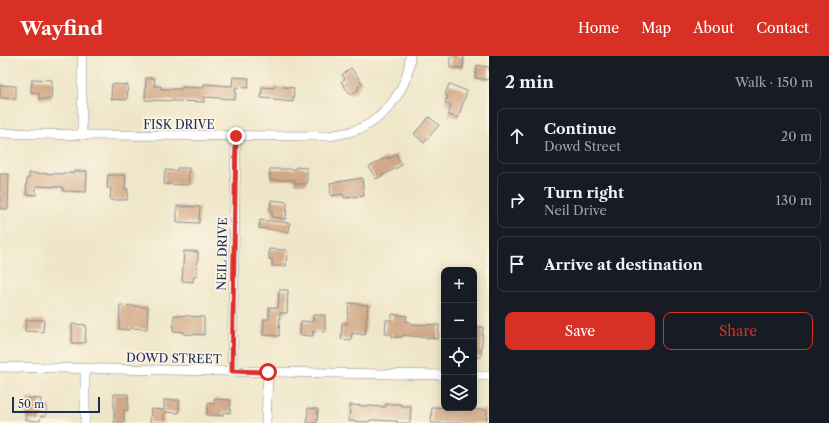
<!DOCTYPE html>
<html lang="en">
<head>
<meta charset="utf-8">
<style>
  body { margin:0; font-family:"Libre Caslon Text",serif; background:#242831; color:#f1f3f6 }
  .controls { position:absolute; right:12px; bottom:12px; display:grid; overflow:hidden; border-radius:8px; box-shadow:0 2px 10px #0003 }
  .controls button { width:36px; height:36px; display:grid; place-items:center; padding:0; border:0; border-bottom:1px solid #363941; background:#171b24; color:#f1f3f6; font:20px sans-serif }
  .scale { position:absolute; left:12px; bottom:10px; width:88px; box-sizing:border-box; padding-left:4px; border:2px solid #1b2f5e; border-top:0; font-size:11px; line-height:14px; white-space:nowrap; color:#1b2f5e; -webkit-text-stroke:3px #fcf5e5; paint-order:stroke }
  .stop { position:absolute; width:12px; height:12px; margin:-9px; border:3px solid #d93025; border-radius:50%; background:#fff }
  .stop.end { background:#d93025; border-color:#fff; box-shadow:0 1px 4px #0008 }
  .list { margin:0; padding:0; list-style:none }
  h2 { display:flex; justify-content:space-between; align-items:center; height:52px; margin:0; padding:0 16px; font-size:17px }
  h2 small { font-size:13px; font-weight:400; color:#9ea1a6 }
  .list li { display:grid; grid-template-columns:26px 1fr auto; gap:12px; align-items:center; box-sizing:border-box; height:56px; margin:0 8px 8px; padding:0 8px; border:1px solid #363941; border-radius:8px }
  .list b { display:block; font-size:15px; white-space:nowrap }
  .list p { margin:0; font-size:13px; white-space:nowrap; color:#9ea1a6 }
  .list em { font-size:13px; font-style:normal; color:#9ea1a6 }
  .actions { display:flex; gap:8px; padding:12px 16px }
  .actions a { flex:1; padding:9px 0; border:1px solid #d93025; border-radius:8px; text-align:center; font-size:14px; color:#d93025 }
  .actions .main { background:#d93025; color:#fff }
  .icon { flex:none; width:22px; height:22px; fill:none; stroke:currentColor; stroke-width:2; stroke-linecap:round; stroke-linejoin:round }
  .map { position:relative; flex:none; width:489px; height:367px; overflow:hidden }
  header { display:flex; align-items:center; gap:24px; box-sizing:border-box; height:56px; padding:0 20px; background:#d93025; color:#fff }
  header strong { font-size:19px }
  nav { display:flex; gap:22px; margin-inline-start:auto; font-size:14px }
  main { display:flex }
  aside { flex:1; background:#171b24 }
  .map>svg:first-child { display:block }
  .building { fill:#d1a785 }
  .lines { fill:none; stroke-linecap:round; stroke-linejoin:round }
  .street-casing { stroke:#858a93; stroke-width:10 }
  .street { stroke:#fff; stroke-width:9 }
  .route { stroke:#d93025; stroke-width:5 }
  .labels { text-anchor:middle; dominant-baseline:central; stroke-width:3.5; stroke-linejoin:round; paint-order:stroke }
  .street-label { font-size:12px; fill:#1b2f5e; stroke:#fcf5e5 }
</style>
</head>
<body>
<header>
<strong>Wayfind</strong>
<nav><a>Home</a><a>Map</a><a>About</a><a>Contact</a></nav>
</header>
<main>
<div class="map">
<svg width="489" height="367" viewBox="0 0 489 367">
  <rect width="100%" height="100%" fill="#fcf5e5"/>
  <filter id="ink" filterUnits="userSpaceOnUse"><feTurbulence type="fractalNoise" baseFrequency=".025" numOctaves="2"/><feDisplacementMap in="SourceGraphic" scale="8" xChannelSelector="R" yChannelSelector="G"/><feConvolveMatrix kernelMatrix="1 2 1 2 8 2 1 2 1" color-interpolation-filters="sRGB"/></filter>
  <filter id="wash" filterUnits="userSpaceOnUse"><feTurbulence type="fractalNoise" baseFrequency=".012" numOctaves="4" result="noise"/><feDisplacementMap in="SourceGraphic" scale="16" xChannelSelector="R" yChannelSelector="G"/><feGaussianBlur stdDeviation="0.9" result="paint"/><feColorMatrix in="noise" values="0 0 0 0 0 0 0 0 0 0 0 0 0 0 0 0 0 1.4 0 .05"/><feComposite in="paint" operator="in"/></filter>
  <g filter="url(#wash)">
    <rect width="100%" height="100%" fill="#efe6c8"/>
    <g id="blocks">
      <g class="building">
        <path d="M450 0H464L463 12H450Z"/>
        <path d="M477 9 489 11V24L475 22Z"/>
        <path d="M351 12 362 27 358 31 359 33 351 39 341 26 345 23 342 19Z"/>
        <path d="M233 21 249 22 248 32 236 31 235 43 204 41V46L145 44 146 22H155L154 30H161V33H182V31L203 32 204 28 232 30Z"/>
        <path d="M32 23 52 24 51 43H39V37L31 36Z"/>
        <path d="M112 28 128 29 127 44 111 43Z"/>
        <path d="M449 28 467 35 458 62 448 59 451 49 445 47 448 40 445 39Z"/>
        <path d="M0 29 16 30V43L0 42Z"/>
        <path d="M275 30 294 32 293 46 274 44V43L261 42 262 31 274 32Z"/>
        <path d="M429 61 439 69 424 87 414 78Z"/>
        <path d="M396 98 402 109 376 123 369 111 387 101 388 103Z"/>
        <path d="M296 111 307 112V128H295V124H270V113H296Z"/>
        <path d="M177 112H189L188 129 164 128 165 114 177 115Z"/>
        <path d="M74 115H87L86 136 63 135V131L36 130V139L26 138 27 122H29V117L63 118V117H74Z"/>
        <path d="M0 118H9L8 153H0Z"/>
        <path d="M108 119H126L125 133H128L127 144H110L111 132H107Z"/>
        <path d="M362 122 364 140 344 142 343 138 331 140 330 127Z"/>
        <path d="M271 144 287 146 286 163 272 161V155H270Z"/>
        <path d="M177 150 200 151 199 167 177 166Z"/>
        <path d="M260 164 290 167 289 176 259 172Z"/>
        <path d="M269 193 287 194 286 210H272V203H269Z"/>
        <path d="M184 195 198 196 197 221 194 220 193 226 182 225Z"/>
        <path d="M279 234H288L287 257H280L279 280 263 279 264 263H269V251L278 252Z"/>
        <path d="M349 247 368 249 365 279 352 277 351 284 341 283 342 267 347 268Z"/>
        <path d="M120 249 148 251 147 273 130 272V274L119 273Z"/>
        <path d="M392 258 407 260 406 265 410 266V268L439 269 438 283 403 279V281H392V278H385L386 264H392Z"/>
        <path d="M174 259 204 261V279L184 278V276L173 275Z"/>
        <path d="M313 259H325V276L313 275V280L300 279 301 265 313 266Z"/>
        <path d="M26 264H44L43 276 25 275Z"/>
        <path d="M72 268 86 269 85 287H72Z"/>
        <path d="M474 271H483L481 301H474Z"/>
        <path d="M114 338H128V354H124V366H114Z"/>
        <path d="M27 342 41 343 40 349H46V360H41L40 365 26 364Z"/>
        <path d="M214 343 231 344 230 357 223 356V360L207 359 208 347 214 348Z"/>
        <path d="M164 344H179V357L164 356V367L150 366 151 353 164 354Z"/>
        <path d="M386 348H401V350H411L410 367H397V365L370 364 369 366 349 365 350 349 386 351Z"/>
        <path d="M432 351 487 354 486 367H431Z"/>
        <path d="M308 352 318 353 317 367H307Z"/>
      </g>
    </g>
  </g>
  <g filter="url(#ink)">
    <use href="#blocks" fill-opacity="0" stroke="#858a93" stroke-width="1"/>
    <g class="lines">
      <defs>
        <g id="street">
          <path d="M0 77 82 79 329 80C338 78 348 77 356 74 385 64 409 31 410 0"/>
          <path d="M82 79V0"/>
          <path d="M0 311 444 319"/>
          <path d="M232 315 236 80"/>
          <path d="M474 320H489"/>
          <path d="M85 367V312"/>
          <path d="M266 367 268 316"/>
        </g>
      </defs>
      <use href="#street" class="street-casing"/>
      <use href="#street" class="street"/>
    </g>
  </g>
  <g class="lines" filter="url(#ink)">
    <path class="route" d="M236 80 232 315 268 316"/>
  </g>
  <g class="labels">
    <g class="street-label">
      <text x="179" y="68">FISK DRIVE</text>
      <text transform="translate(222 198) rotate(-89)">NEIL DRIVE</text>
      <text transform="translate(174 302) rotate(1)">DOWD STREET</text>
    </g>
  </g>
</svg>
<div class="controls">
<button>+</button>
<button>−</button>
<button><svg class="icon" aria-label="locate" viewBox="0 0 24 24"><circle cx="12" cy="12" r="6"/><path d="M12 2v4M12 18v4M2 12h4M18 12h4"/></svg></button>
<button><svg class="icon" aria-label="layers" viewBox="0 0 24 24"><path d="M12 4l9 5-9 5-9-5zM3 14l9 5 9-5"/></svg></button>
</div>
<div class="scale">50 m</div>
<div class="stop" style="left:268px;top:316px"></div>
<div class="stop end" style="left:236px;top:80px"></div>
</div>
<aside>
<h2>2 min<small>Walk · 150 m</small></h2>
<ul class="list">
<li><svg class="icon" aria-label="ahead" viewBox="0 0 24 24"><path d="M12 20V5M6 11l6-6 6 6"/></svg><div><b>Continue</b><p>Dowd Street</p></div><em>20 m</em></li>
<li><svg class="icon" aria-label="right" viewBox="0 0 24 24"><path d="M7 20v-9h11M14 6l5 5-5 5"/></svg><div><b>Turn right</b><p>Neil Drive</p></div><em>130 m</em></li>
<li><svg class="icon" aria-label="arrive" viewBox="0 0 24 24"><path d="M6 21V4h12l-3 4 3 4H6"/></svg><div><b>Arrive at destination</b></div></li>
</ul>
<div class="actions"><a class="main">Save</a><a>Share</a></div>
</aside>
</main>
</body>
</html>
